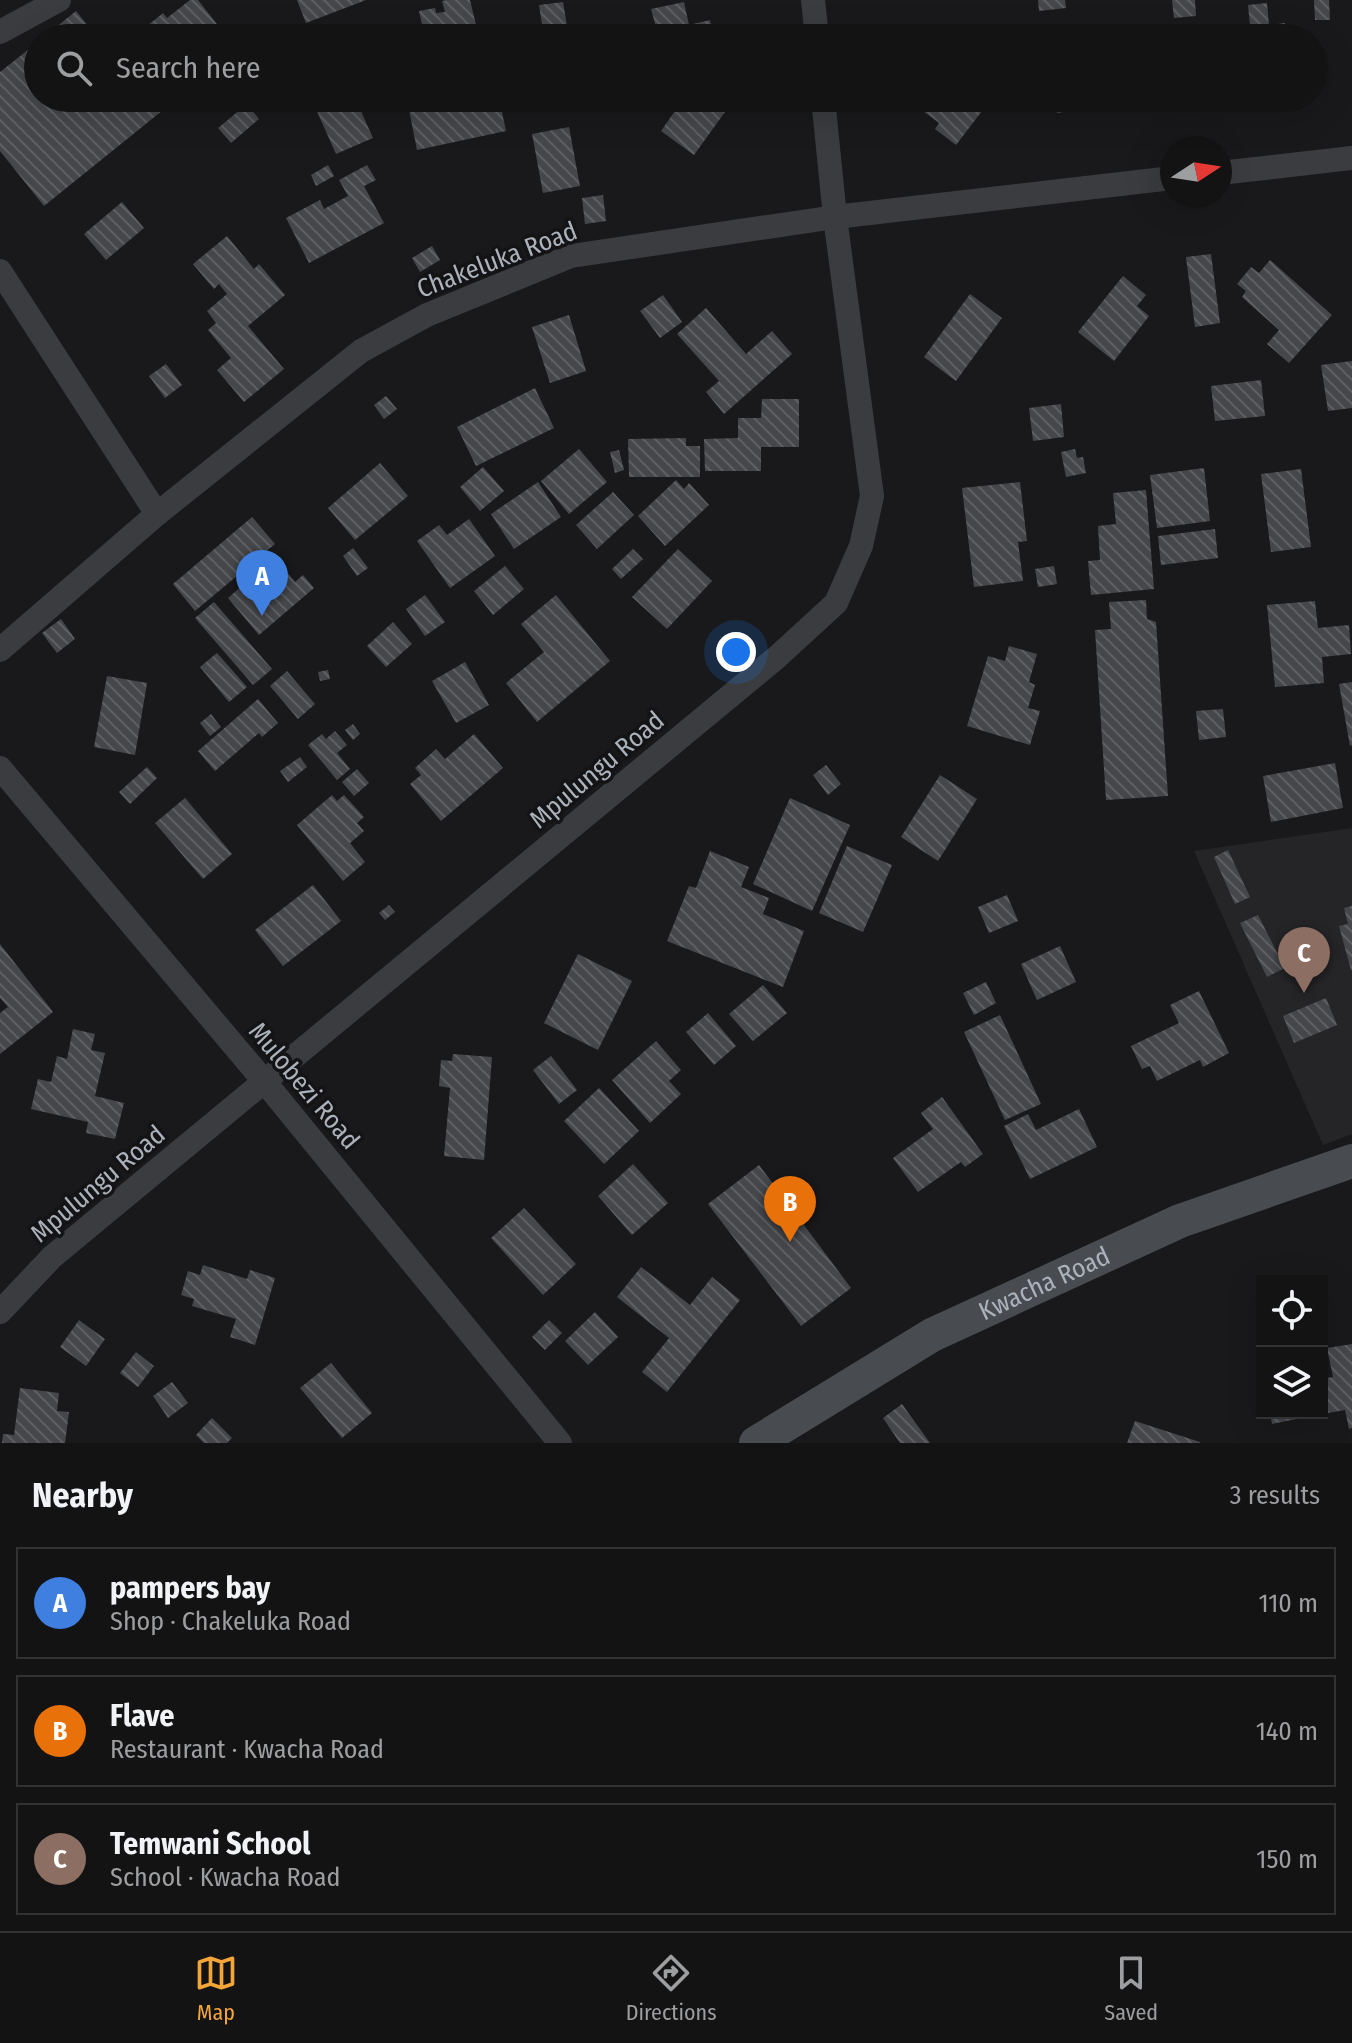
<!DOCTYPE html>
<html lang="en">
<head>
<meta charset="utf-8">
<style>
  body { margin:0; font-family:"Fira Sans Condensed",sans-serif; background:#1c1c1d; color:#f1f3f6 }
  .controls { position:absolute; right:24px; bottom:24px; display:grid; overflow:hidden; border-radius:0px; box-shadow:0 8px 32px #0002 }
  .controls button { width:72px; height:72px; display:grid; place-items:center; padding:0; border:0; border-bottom:2px solid #323234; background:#131314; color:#f1f3f6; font:40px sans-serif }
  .compass { position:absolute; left:1160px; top:136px; width:72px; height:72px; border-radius:50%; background:#131314; box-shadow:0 8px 32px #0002; rotate:78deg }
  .you { position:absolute; left:736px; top:652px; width:28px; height:28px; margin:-20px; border:6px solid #fff; border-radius:50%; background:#1a73e8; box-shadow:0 0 0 12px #1a73e833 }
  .badge { display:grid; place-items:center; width:52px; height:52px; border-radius:50%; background:#f4a539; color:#fff; font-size:26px; font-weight:700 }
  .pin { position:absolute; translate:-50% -66px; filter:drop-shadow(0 2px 4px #0008) }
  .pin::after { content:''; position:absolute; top:42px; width:28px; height:24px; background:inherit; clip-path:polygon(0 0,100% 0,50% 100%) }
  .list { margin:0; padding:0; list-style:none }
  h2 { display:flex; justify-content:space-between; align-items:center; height:104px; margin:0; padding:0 32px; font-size:34px }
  h2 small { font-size:26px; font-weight:400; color:#9d9ea0 }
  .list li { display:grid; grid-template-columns:52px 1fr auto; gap:24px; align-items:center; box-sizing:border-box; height:112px; margin:0 16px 16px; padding:0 16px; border:2px solid #323234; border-radius:0px }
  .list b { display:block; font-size:30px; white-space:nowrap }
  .list p { margin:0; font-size:26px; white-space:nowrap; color:#9d9ea0 }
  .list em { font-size:26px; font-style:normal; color:#9d9ea0 }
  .icon { flex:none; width:44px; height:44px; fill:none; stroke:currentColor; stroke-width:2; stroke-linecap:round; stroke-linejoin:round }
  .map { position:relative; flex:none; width:1352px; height:1443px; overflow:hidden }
  .search { position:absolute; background:#131314; box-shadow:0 8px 32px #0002; left:24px; right:24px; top:24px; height:88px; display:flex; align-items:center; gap:20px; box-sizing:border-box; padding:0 28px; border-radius:44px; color:#9d9ea0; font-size:30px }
  .sheet { height:488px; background:#131314 }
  nav { display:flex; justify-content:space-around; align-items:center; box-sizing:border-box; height:112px; border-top:2px solid #323234; background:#131314; font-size:22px; color:#9d9ea0 }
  nav a { display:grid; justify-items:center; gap:4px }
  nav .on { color:#f4a539 }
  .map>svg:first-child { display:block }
  .built { fill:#252528 }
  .building { fill:url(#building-back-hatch) }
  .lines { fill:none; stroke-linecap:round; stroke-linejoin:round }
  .minor { stroke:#3a3c40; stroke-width:24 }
  .secondary { stroke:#484b50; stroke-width:34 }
  .labels { text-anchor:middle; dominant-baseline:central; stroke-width:7; stroke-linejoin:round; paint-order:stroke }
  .street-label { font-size:26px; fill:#abb2bb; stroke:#141416 }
</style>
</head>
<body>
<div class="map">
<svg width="1352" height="1443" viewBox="0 0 1352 1443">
  <defs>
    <pattern id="building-back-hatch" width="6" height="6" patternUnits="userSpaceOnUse" patternTransform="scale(2)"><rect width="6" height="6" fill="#45474b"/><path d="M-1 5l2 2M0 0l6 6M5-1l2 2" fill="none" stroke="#5d5f63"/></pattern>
  </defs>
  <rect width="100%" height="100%" fill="#19191b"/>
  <path class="built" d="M1352 828V1134L1323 1145 1194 851Z"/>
  <g class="building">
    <path d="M190 0H198L228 38H123L132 31 136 35 163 13 167 18Z"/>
    <path d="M297 0H366L306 23Z"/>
    <path d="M447 0H470L478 33 485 31 487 38H425L419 11 435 8 436 13 445 12 442 1Z"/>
    <path d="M1038 0H1065L1066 8 1039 11Z"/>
    <path d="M1172 0H1195L1196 16 1174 18Z"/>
    <path d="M1314 0H1329L1330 20H1315Z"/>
    <path d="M563 2 569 38H544L539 5Z"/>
    <path d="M684 2 689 25 710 20 714 38H659L651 9Z"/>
    <path d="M1267 3 1269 25 1285 23 1286 38H1243L1242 27 1250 26 1248 5Z"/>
    <path d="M76 11 98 38H43Z"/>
    <path d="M38 42V98H178L44 206 0 151V72Z"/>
    <path d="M311 98H355L373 138 336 154Z"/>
    <path d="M440 98H499L506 131 417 150 408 105Z"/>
    <path d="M539 98H617V100L541 111Z"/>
    <path d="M684 98H735L694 155 661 131Z"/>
    <path d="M906 98H992L956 145 935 129 939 123Z"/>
    <path d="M1055 98H1123L1124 102 1057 113Z"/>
    <path d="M1219 98H1282L1283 100 1220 107Z"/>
    <path d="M247 104 259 119 231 143 218 128Z"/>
    <path d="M569 127 580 186 543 193 532 134Z"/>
    <path d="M328 165 334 176 316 186 311 175Z"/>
    <path d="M367 165 376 180 364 186 384 223 309 263 286 218 320 200 324 209 348 196 339 180Z"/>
    <path d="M603 195 606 221 585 224 582 198Z"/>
    <path d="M122 202 144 228 106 260 84 234Z"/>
    <path d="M227 236 254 269 259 264 285 295 248 326 284 369 244 402 217 370 231 358 208 330 216 323 207 311 227 294 219 284 214 289 193 264Z"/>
    <path d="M432 246 440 260 420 272 412 258Z"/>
    <path d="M1211 254 1220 323 1195 327 1186 257Z"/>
    <path d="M1270 260 1332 315 1289 363 1267 344 1279 330 1242 297 1246 291 1237 284 1251 267 1259 273Z"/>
    <path d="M1123 276 1146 295 1137 306 1149 316 1114 361 1078 332Z"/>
    <path d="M970 294 1002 318 956 381 924 357Z"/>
    <path d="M663 295 682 322 660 338 640 311Z"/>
    <path d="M706 308 746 354 772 331 792 354 724 414 706 392 719 381 677 334Z"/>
    <path d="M569 315 586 371 550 383 532 327Z"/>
    <path d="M1352 361V408L1328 411 1321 365Z"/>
    <path d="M166 364 182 385 165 398 149 376Z"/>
    <path d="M1261 380 1265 416 1215 421 1211 386Z"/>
    <path d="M535 388 554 428 476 466 457 427Z"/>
    <path d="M386 396 397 409 384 419 374 405Z"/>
    <path d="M762 399H799V447H761V471H705L704 439 738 438V418H761Z"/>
    <path d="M1061 404 1064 437 1033 441 1029 408Z"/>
    <path d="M686 438V446H700V477H629L628 439Z"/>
    <path d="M579 449 607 482 569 514 541 481Z"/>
    <path d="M1075 449 1077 458 1083 457 1086 473 1066 477 1061 452Z"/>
    <path d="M619 450 624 470 615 473 610 452Z"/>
    <path d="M380 463 408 496 355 540 328 508Z"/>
    <path d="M483 467 504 491 480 511 460 487Z"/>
    <path d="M1204 468 1210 521 1157 528 1150 475Z"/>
    <path d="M1301 469 1311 547 1271 552 1261 474Z"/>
    <path d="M676 480 684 489 689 483 709 505 665 546 638 516Z"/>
    <path d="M538 482 561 517 514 549 491 514Z"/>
    <path d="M1020 482 1027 541 1018 542 1023 581 974 587 962 488Z"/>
    <path d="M1146 490 1154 589 1091 595 1088 561 1100 560 1098 526 1116 524 1113 493Z"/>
    <path d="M613 492 634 515 597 549 576 525Z"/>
    <path d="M252 517 275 544 195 611 173 584Z"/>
    <path d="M469 519 495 556 450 588 417 541 439 525 447 535Z"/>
    <path d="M1215 529 1218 558 1161 565 1158 536Z"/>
    <path d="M353 548 368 568 357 576 343 556Z"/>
    <path d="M633 549 643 559 621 579 612 569Z"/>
    <path d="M678 549 712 581 667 629 632 597Z"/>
    <path d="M505 566 524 589 493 615 474 591Z"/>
    <path d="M1054 566 1057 584 1038 587 1035 569Z"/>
    <path d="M283 567 295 582 303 575 314 588 259 635 228 598 245 583 253 592Z"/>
    <path d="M425 595 445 622 425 636 406 609Z"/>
    <path d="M556 595 610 661 537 722 506 683 544 652 521 624Z"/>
    <path d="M1146 600 1147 619 1156 622 1168 796 1106 800 1095 630 1111 629 1109 602Z"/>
    <path d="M1315 601 1318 628 1349 625 1351 654 1322 657 1324 683 1275 687 1267 605Z"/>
    <path d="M214 602 272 669 253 685 195 618Z"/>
    <path d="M61 619 75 639 57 653 42 633Z"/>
    <path d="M393 622 412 644 386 667 367 646Z"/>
    <path d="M1009 646 1037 654 1029 682 1035 685 1028 708 1040 711 1030 745 967 726 988 656 1005 661Z"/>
    <path d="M217 653 247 687 229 702 200 667Z"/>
    <path d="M465 662 489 705 456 723 432 681Z"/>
    <path d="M328 670 330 679 320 681 318 672Z"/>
    <path d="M287 671 315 704 298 719 270 686Z"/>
    <path d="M107 676 147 683 135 755 94 747Z"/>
    <path d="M1352 682V745L1350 746 1339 684Z"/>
    <path d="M258 699 278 723 262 737 259 733 215 771 198 751Z"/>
    <path d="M1223 709 1226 737 1199 740 1196 711Z"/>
    <path d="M211 714 221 727 210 736 200 723Z"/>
    <path d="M353 724 360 734 353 740 345 730Z"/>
    <path d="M335 731 347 745 337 753 350 769 337 780 308 745 322 734 326 739Z"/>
    <path d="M474 734 503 768 441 821 410 784 421 775 415 768 436 749 445 759Z"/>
    <path d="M300 757 307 767 288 782 280 771Z"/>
    <path d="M1335 763 1343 808 1271 822 1263 776Z"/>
    <path d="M826 765 841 784 828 795 813 775Z"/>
    <path d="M147 767 157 778 130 804 119 792Z"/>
    <path d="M357 769 369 783 354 796 342 782Z"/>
    <path d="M940 775 977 799 938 861 901 837Z"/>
    <path d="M332 795 337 801 344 795 364 817 357 823 364 831 350 843 365 862 343 881 297 825Z"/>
    <path d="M185 798 232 854 203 879 155 823Z"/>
    <path d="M790 798 850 825 812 911 753 884Z"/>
    <path d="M847 846 892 865 863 932 819 913Z"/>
    <path d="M1228 850 1250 897 1235 904 1214 857Z"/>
    <path d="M710 851 749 867 741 887 769 898 763 914 804 931 783 987 667 941 689 886 696 888Z"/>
    <path d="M313 885 341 921 283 966 255 930Z"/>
    <path d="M1007 895 1018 921 989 933 978 907Z"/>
    <path d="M389 905 395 912 385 920 379 913Z"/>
    <path d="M1352 906V970H1351L1339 926 1348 924 1344 908Z"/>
    <path d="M1258 915 1285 968 1267 977 1240 923Z"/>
    <path d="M0 944 53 1012 0 1054V1013L8 1007 0 998Z"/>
    <path d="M1060 946 1076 982 1037 1000 1021 964Z"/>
    <path d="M578 954 632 981 598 1050 544 1023Z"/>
    <path d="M986 982 996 1003 974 1015 963 993Z"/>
    <path d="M763 985 787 1013 753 1041 729 1014Z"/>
    <path d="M1199 991 1229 1053 1203 1067 1200 1060 1157 1081 1150 1066 1142 1069 1131 1046 1179 1023 1170 1005Z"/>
    <path d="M1326 998 1337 1025 1294 1043 1283 1016Z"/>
    <path d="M708 1013 736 1046 714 1065 686 1032Z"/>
    <path d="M1000 1015 1041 1104 1005 1120 964 1032Z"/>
    <path d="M73 1029 95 1034 91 1050 105 1053 95 1096 124 1103 115 1139 86 1133 88 1122 31 1109 38 1079 51 1082 57 1056 67 1059Z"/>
    <path d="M656 1041 681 1070 669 1081 681 1094 650 1123 612 1080Z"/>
    <path d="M453 1054 492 1057 484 1160 444 1156 450 1088 439 1086 441 1060 452 1061Z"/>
    <path d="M551 1056 577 1090 559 1104 533 1070Z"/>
    <path d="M599 1088 639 1131 604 1164 564 1121Z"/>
    <path d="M942 1097 983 1154 965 1167 961 1162 918 1192 893 1158 933 1129 921 1113Z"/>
    <path d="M1079 1109 1097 1147 1030 1179 1004 1126 1028 1114 1036 1130Z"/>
    <path d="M633 1164 668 1203 632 1235 598 1196Z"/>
    <path d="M759 1165 851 1288 801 1326 708 1204Z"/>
    <path d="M524 1208 576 1264 543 1295 491 1238Z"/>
    <path d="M203 1265 247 1279 250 1270 275 1278 255 1345 230 1337 236 1319 192 1306 194 1299 181 1295 188 1271 200 1275Z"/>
    <path d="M641 1267 690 1305 712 1277 740 1300 667 1392 642 1372 669 1338 617 1297Z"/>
    <path d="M595 1312 618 1337 588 1365 565 1341Z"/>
    <path d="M79 1320 105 1339 86 1366 60 1347Z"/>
    <path d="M549 1320 562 1333 545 1350 532 1337Z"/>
    <path d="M1352 1344V1428L1349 1429 1345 1410 1322 1414V1379L1333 1377 1327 1348Z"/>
    <path d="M136 1352 154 1366 138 1387 120 1373Z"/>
    <path d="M331 1363 372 1413 342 1438 300 1388Z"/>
    <path d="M172 1382 188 1403 168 1418 153 1396Z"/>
    <path d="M20 1388 59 1393 57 1411 69 1412 65 1443H2L3 1434 14 1435Z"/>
    <path d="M902 1404 930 1443H900L883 1418Z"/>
    <path d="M1270 1413H1321V1414L1272 1424Z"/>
    <path d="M212 1418 232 1438 227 1443H204L196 1435Z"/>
    <path d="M1135 1421 1200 1442V1443H1127Z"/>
  </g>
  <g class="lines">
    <g class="minor">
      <path d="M813 0 817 38"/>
      <path d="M0 32 59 0"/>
      <path d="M1220 173 1352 158"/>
      <path d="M0 271 157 514"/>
      <path d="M0 650 157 514 361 351 427 315 571 256 835 217 1172 178"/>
      <path d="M0 768 264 1081 560 1443"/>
      <path d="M0 1312 52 1257 776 658 836 603 861 546 872 496 835 217 823 98"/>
    </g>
    <path class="secondary" id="s1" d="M756 1443 932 1335 1180 1221 1352 1161"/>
  </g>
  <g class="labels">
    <g class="street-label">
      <text transform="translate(497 260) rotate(-21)">Chakeluka Road</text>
      <text transform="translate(597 770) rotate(-40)">Mpulungu Road</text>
      <text transform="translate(304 1086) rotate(50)">Mulobezi Road</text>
      <text transform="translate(98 1184) rotate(-40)">Mpulungu Road</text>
      <text stroke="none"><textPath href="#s1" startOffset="330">Kwacha Road</textPath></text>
    </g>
  </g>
</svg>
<div class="controls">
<button><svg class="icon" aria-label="locate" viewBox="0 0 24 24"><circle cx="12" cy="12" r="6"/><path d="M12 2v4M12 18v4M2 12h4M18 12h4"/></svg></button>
<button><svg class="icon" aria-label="layers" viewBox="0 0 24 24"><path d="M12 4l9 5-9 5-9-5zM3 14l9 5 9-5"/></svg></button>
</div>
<svg class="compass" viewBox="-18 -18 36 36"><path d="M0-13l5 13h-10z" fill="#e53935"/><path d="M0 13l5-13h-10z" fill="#9d9ea0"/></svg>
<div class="you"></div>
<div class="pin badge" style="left:262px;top:616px;background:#3f7fe0">A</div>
<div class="pin badge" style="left:790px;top:1242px;background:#e8710a">B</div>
<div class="pin badge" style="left:1304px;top:993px;background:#8d6e63">C</div>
<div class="search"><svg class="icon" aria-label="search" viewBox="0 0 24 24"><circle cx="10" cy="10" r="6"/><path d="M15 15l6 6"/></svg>Search here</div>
</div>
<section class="sheet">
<h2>Nearby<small>3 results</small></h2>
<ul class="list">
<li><span class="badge" style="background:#3f7fe0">A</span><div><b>pampers bay</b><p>Shop · Chakeluka Road</p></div><em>110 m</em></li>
<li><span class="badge" style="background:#e8710a">B</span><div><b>Flave</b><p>Restaurant · Kwacha Road</p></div><em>140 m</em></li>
<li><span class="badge" style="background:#8d6e63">C</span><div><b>Temwani School</b><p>School · Kwacha Road</p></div><em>150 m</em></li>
</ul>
</section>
<nav>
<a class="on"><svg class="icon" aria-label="map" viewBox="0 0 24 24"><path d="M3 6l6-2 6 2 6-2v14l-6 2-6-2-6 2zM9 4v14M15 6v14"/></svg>Map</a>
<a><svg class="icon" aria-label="directions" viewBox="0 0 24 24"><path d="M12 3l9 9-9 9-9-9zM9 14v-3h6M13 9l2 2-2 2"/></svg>Directions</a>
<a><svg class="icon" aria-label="saved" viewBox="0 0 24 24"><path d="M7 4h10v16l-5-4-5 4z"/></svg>Saved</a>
</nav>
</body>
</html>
